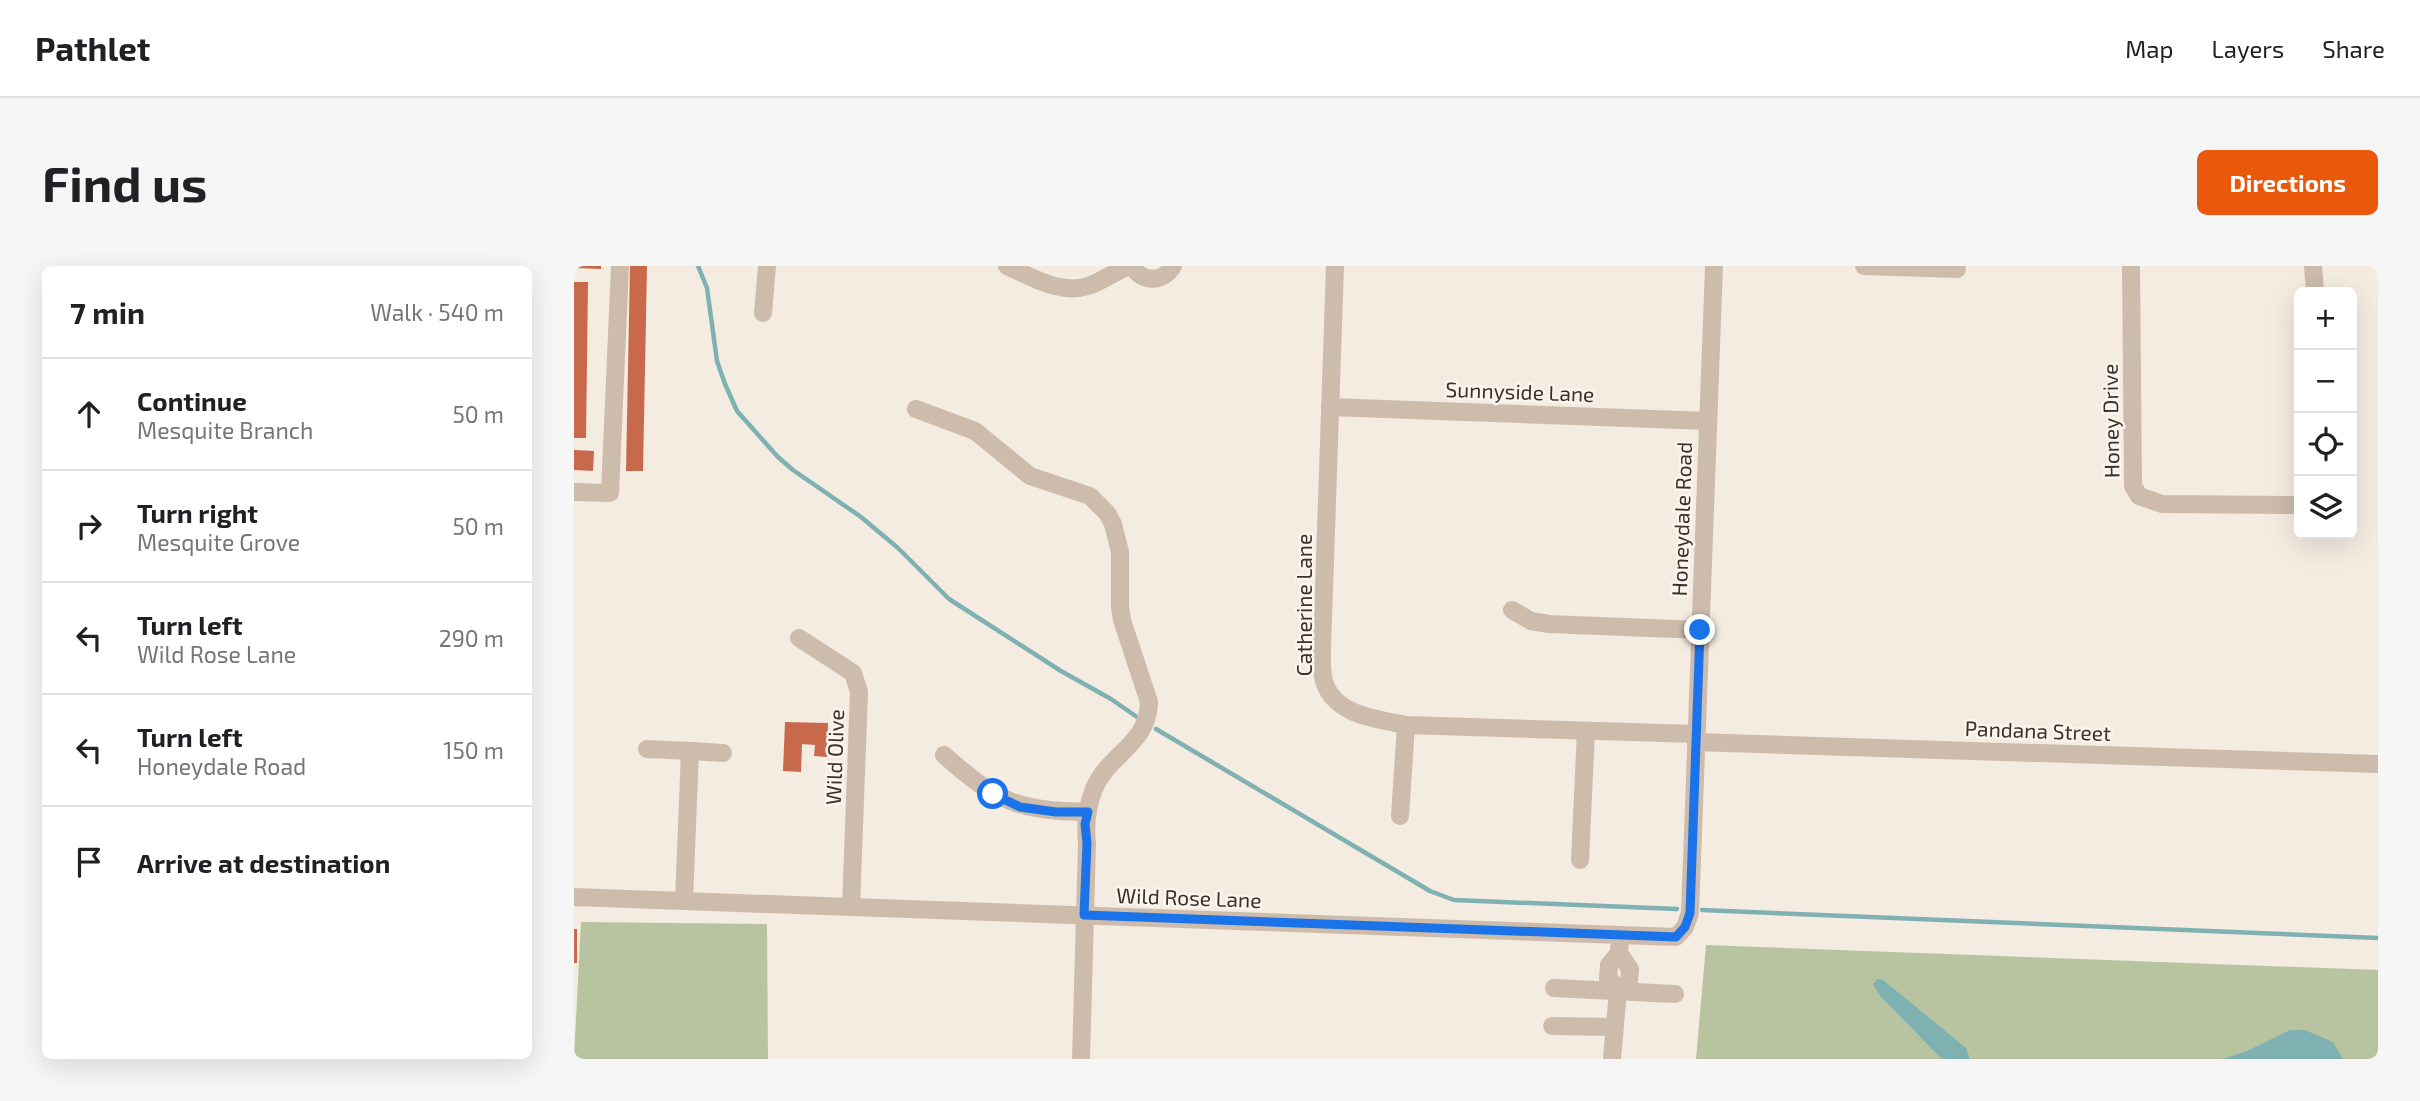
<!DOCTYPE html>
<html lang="en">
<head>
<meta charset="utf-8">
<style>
  body { margin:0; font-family:"Exo 2",sans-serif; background:#f6f6f6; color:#202124 }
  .controls { position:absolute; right:21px; top:21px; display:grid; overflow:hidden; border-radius:10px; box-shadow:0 7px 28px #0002 }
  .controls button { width:63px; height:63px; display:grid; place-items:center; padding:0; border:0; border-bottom:2px solid #e0e0e0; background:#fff; color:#202124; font:35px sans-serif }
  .stop { position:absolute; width:21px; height:21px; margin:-16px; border:5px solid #1a73e8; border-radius:50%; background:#fff }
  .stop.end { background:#1a73e8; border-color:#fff; box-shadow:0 2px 7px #0008 }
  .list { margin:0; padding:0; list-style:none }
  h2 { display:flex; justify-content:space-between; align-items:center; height:91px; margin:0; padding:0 28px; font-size:30px }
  h2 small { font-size:23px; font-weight:400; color:#757577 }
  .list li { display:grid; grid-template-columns:46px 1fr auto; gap:21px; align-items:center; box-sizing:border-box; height:112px; padding:0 28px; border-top:2px solid #e0e0e0 }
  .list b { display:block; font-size:26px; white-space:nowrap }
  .list p { margin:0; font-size:23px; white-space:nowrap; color:#757577 }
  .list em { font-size:23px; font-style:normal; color:#757577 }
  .icon { flex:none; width:38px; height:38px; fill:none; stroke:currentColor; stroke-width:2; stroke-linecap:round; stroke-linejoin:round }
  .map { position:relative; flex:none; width:1804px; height:793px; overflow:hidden; border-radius:10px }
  header { display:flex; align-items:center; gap:42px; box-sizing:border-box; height:98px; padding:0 35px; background:#fff; border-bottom:2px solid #e0e0e0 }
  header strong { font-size:33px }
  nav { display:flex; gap:38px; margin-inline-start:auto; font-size:24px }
  .intro { display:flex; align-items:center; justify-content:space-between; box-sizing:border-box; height:168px; padding:0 42px }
  h1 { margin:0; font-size:49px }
  .button { padding:18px 32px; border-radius:10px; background:#ea580c; color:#fff; font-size:24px; font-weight:700 }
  main { display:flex; gap:42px; padding:0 42px }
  aside { flex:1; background:#fff; border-radius:10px; box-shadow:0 7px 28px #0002 }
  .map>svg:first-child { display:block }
  .green { fill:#b8c4a0 }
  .water { fill:#7fb0b2 }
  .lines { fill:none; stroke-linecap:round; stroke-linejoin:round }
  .stream { stroke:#7fb0b2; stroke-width:4.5 }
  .building { fill:#c8694b }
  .minor { stroke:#cdbbac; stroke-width:18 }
  .route { stroke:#1a73e8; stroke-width:9 }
  .labels { text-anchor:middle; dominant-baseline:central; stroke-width:5; stroke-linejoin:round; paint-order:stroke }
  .street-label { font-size:21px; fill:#3b302b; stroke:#fbf5ee }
</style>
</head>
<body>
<header>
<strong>Pathlet</strong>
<nav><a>Map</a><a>Layers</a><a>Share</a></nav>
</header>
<div class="intro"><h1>Find us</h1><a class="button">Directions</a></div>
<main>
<aside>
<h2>7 min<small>Walk · 540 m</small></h2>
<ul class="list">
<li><svg class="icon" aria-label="ahead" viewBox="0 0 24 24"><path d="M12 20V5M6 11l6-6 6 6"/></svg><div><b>Continue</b><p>Mesquite Branch</p></div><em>50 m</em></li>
<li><svg class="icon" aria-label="right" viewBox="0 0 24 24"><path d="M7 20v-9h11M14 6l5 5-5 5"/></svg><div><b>Turn right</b><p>Mesquite Grove</p></div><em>50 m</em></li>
<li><svg class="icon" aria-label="left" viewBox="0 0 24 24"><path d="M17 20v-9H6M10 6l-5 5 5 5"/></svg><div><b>Turn left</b><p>Wild Rose Lane</p></div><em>290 m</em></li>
<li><svg class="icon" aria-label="left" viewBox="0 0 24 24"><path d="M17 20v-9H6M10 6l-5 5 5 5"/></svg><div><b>Turn left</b><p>Honeydale Road</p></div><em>150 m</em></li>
<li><svg class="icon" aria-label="arrive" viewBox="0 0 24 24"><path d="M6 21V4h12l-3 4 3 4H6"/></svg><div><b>Arrive at destination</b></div></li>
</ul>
</aside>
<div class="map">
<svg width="1804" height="793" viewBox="0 0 1804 793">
  <rect width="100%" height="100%" fill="#f4ebe1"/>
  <g class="green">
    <path d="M7 656 193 658 194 793H0Z"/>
    <path d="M1132 679 1804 704V793H1122Z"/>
  </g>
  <g class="water">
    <path d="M1303 713 1309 714 1392 782 1396 793H1368L1308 732 1299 719Z"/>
    <path d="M1716 764H1731L1759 776 1769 793H1649L1673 785Z"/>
  </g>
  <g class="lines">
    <g class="stream">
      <path d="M124 0 133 22 143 95 151 118 163 145 204 191 219 204 287 251 324 282 375 333 487 405 537 433 563 451"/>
      <path d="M582 463 856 625 880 634 1103 643"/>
      <path d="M1128 644 1804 672"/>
    </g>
  </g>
  <g class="building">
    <path d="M0 0H27V3L0 2Z"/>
    <path d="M56 0H73L69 205H52Z"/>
    <path d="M0 16H14L12 172H0Z"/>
    <path d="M0 184 20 185 19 205 0 204Z"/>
    <path d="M211 456 254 457 253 491 240 490 241 479 228 478 227 506 209 505Z"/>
    <rect x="0" y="663" width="3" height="34"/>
  </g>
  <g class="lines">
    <g class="minor">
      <path d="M433 0C458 11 486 29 514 20 527 16 541 6 554 0"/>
      <path d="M558 0C568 17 589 17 599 0"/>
      <path d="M761 0 748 382C748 392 747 404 750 415 760 449 802 453 832 459L1122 468"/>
      <path d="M1290 0 1383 3"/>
      <path d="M1557 0 1559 220 1565 230 1588 238 1725 239"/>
      <path d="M1739 0 1741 26"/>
      <path d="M189 47 193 0"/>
      <path d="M756 141 1134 155"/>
      <path d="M342 143 401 165 456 210 516 230 533 247 539 258 546 286V341L548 354 575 436C574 479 535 487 520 523 513 540 511 559 513 577L507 793"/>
      <path d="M0 226 36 227 46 0"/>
      <path d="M938 344 957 355 975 358 1126 364"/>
      <path d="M225 372 279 407 285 426 277 641"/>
      <path d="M1122 476 1804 498"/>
      <path d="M73 483 116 485 110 635"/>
      <path d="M116 485 149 487"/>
      <path d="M370 489C423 536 444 545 514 546"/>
      <path d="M826 550 832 459"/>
      <path d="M1006 594 1012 465"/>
      <path d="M0 631 1102 671 1111 661 1116 647 1140 0"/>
      <path d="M980 722 1101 728"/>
      <path d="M1045 722 1034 713 1035 699 1045 687"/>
      <path d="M978 760 1040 761"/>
      <path d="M1038 793 1044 725 1055 716 1056 703 1045 687 1046 669"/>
    </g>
  </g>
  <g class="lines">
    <path class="route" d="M419 528 446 541 482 546H514L511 558 513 577 510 649 1102 671 1111 661 1116 647 1126 364"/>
  </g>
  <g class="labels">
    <g class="street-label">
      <text transform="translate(946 125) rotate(2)">Sunnyside Lane</text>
      <text transform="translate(1536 155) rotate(-91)">Honey Drive</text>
      <text transform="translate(1107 253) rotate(-88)">Honeydale Road</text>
      <text transform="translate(729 339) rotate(-90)">Catherine Lane</text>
      <text transform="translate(1464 464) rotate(2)">Pandana Street</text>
      <text transform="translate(260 491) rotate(-88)">Wild Olive</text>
      <text transform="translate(615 631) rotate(2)">Wild Rose Lane</text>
    </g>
  </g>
</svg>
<div class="controls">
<button>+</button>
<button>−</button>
<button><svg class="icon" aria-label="locate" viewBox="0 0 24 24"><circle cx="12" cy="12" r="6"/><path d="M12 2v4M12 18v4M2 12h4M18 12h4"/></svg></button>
<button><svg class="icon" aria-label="layers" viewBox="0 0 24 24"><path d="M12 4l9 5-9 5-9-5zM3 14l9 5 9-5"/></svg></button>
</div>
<div class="stop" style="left:419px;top:528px"></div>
<div class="stop end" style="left:1126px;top:364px"></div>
</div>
</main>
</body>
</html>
